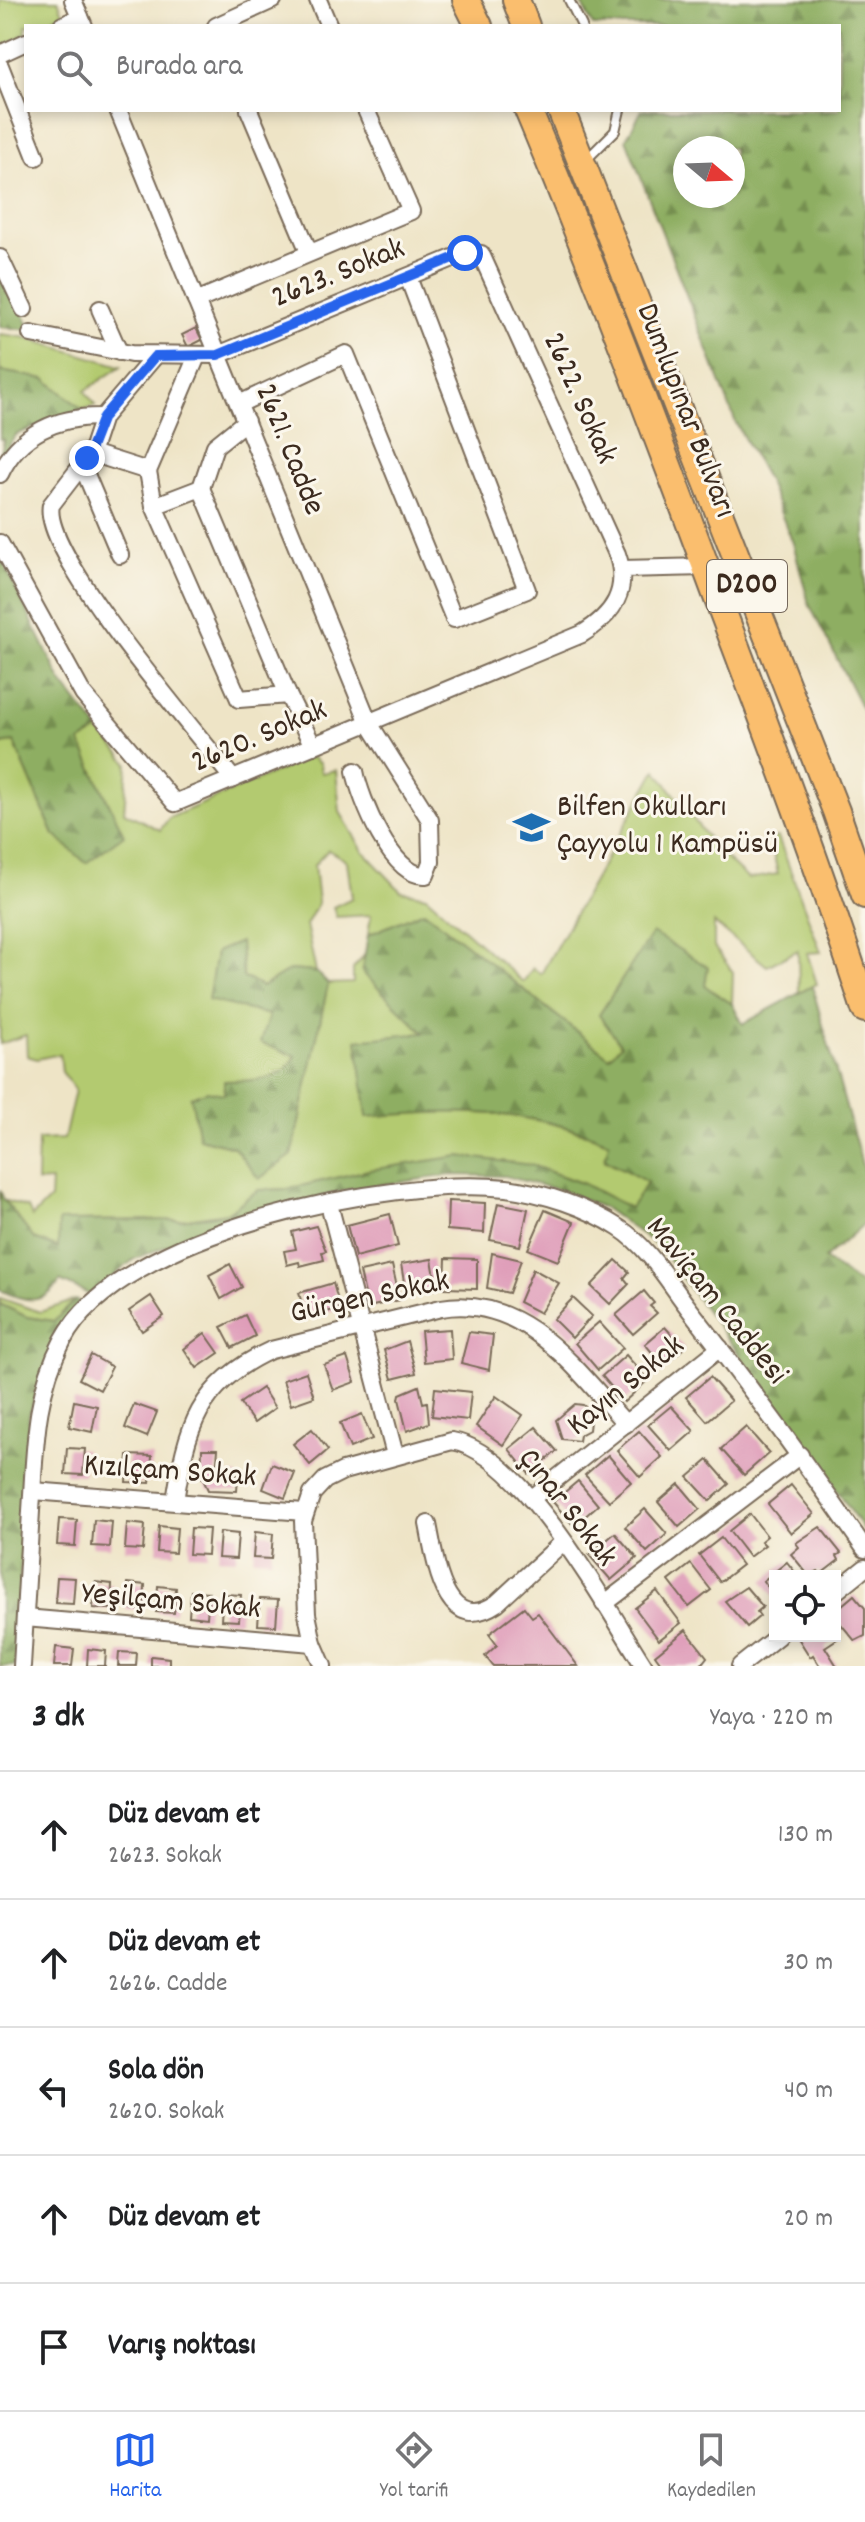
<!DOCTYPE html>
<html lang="tr">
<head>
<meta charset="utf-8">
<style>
  body { margin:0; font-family:Dekko,sans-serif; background:#f2f2f2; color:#202124 }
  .controls { position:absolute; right:24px; bottom:24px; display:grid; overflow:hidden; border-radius:0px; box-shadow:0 4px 12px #0003 }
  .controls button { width:72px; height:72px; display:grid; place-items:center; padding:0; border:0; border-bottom:2px solid #e0e0e0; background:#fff; color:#202124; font:40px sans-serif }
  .compass { position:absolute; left:673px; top:136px; width:72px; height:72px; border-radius:50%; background:#fff; box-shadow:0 4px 12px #0003; rotate:109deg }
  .stop { position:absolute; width:24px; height:24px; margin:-18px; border:6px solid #2563eb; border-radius:50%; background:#fff }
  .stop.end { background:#2563eb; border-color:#fff; box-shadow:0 2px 8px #0008 }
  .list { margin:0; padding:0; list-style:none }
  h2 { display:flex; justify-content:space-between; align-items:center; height:104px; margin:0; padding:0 32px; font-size:34px }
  h2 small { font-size:26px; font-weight:400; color:#757577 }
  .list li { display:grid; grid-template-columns:52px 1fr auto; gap:24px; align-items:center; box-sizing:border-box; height:128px; padding:0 32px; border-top:2px solid #e0e0e0 }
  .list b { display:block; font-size:30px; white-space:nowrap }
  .list p { margin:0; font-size:26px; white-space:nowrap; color:#757577 }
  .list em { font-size:26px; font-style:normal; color:#757577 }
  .icon { flex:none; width:44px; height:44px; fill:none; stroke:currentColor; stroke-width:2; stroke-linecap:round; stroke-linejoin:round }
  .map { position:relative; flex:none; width:865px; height:1666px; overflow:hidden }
  .search { position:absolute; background:#fff; box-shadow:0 4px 12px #0003; left:24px; right:24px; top:24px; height:88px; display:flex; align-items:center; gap:20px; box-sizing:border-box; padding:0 28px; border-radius:0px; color:#757577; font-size:30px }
  .sheet { height:744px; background:#fff }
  nav { display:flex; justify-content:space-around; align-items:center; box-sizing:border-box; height:112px; border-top:2px solid #e0e0e0; background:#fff; font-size:22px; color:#757577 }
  nav a { display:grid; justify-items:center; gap:4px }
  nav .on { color:#2563eb }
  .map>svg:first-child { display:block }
  .green { fill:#b3ca6f; stroke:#777a46; stroke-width:2 }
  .forest { fill:url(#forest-firs); stroke:#646c40; stroke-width:2; fill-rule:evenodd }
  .building { fill:#df9db9 }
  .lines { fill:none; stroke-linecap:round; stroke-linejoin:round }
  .service-casing { stroke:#7a6b59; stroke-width:12 }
  .minor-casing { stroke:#7a6b59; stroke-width:20 }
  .trunk-casing { stroke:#7a6b59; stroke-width:30 }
  .service { stroke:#fff; stroke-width:8 }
  .minor { stroke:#fff; stroke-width:16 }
  .trunk { stroke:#fabe6e; stroke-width:26 }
  .route { stroke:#2563eb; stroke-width:10 }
  .labels { text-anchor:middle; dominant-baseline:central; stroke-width:6; stroke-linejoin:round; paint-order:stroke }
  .shield { fill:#fbf7ec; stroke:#75685c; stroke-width:2 }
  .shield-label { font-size:30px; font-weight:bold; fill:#3b2a1e }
  .street-label { font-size:32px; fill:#3b2a1e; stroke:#fbf7ec }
  .poi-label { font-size:32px; fill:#3b2a1e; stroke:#fbf7ec; text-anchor:start }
</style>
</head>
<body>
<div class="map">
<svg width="865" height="1666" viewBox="0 0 865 1666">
  <defs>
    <pattern id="forest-firs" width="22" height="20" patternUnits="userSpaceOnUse" patternTransform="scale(2)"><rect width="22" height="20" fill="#8eae62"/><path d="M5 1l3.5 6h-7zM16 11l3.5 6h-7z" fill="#758e50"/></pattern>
  </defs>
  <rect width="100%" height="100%" fill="#fbf7ec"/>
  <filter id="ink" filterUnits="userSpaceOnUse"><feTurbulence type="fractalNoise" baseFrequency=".0125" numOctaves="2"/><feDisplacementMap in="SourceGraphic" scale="16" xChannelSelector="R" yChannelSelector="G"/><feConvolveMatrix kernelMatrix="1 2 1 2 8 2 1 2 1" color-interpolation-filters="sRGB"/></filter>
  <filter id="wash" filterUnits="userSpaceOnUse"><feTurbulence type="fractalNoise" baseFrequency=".006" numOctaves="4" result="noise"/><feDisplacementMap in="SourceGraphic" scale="32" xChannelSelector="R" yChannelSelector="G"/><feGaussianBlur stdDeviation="1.8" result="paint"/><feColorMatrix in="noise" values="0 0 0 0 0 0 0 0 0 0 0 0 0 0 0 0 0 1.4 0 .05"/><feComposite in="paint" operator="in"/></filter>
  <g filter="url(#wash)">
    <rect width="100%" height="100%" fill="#eee4c6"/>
    <g class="green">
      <path d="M0 0H58L63 13 39 26H26V33L0 48Z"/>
      <path d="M0 334 22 337 121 366 85 391 95 405 83 410 45 379 0 371Z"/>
      <path d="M99 730 128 763 124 812 160 830 169 818 311 757 320 764 321 773 336 770 340 812 363 851 401 891 426 896 523 982 533 968 541 974 656 770 717 850 748 879 778 874 770 838 778 837 821 952 807 953 817 984 799 993 798 950 767 966 714 923V947L733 972 732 1004 705 986 609 1057 425 912 368 935 371 915 336 917 333 907 352 898 347 861 328 850 314 865 318 903 306 925 316 972 290 970 262 987 242 977 216 952 269 1015 296 1056C280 1085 255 1080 224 1081V1095L199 1138 234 1147 292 1155 328 984 353 983V969L365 954 362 972 425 1033 367 1116C453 1109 529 1108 610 1143L605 1160 648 1182 630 1209 584 1184 531 1165 369 1170 288 1189 258 1190 227 1213 181 1220 60 1221 59 1248 34 1239 4 1200 28 1208 32 1217 50 1199 51 1181 37 1182 38 1140 64 1139 75 1090 62 1072 60 1054 37 1059 27 1056 26 1035 0 1044V744L14 742 54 835H123L80 742Z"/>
      <path d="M0 1298 40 1312 76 1300 54 1321 27 1317 0 1304Z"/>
    </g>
    <g class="forest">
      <path d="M580 0H865V714L809 604 793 543 768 482 736 423 626 139 642 110H839V26H593ZM685 148H733V196H685Z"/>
      <path d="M0 266 31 330 0 327Z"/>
      <path d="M0 371 45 379 83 410 17 434 0 458 4 439H0Z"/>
      <path d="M0 556 61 681 99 730 80 742 124 835 86 863 54 835 14 742 0 744Z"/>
      <path d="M424 911 609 1057 621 1045 599 1015 652 933 708 967 705 986 732 1004 743 1024 812 986 865 1175V1223L824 1259 865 1288V1532L808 1447 658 1246 604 1208 563 1191 505 1176 451 1175 350 1189 221 1224 134 1259 91 1295 60 1281C44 1307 24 1301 0 1290V1190L4 1200 34 1239 58 1248 59 1221 181 1220 227 1213 258 1190 288 1189 369 1170 460 1156 531 1165 584 1184 630 1208 647 1182 605 1159 609 1142C529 1108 453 1109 367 1117L357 1040 424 1033 362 972 368 935Z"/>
      <path d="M240 942 243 977 262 987 290 970 316 972 328 984 292 1155 259 1179 234 1147 199 1138 191 1097 207 1091 224 1094V1081C253 1080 281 1084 296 1056L260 1043 269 1015 208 1000 216 952Z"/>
      <path d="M76 1300 84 1306 58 1332 29 1415 15 1666H0V1304L27 1317 54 1321Z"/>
    </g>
    <g id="blocks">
      <g class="building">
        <path d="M196 328 202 340 188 347 182 335Z"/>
        <path d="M448 1201 485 1203 484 1233 447 1230Z"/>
        <path d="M498 1203 528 1209 520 1246 490 1240Z"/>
        <path d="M545 1210 574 1222 558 1261 528 1249Z"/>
        <path d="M390 1214 398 1246 355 1257 347 1225Z"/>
        <path d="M316 1226 326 1251 322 1252 324 1260 300 1266 299 1262 287 1265 284 1251 296 1249 292 1232Z"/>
        <path d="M492 1253 521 1260 509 1293 487 1288Z"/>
        <path d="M446 1258 477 1259V1289L445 1288Z"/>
        <path d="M432 1259 437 1289 406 1294 401 1264Z"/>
        <path d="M616 1260 629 1272 624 1278 629 1284 610 1304 591 1286Z"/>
        <path d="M230 1264 242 1287 221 1299 209 1275Z"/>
        <path d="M392 1265 400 1300 368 1307 360 1272Z"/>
        <path d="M533 1269 559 1283 540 1313 519 1302Z"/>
        <path d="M333 1283 340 1308 306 1318 299 1293Z"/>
        <path d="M644 1291 654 1303 650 1306 657 1313 633 1334 616 1315Z"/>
        <path d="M151 1296 164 1316 142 1331 129 1311Z"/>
        <path d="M573 1298 592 1316 572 1338 553 1319Z"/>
        <path d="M245 1315 255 1336 232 1348 221 1327Z"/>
        <path d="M599 1322 623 1348 598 1370 575 1343Z"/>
        <path d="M665 1327 684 1348 663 1366 645 1344Z"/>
        <path d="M450 1329 452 1359 424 1362 421 1331Z"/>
        <path d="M469 1332 493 1335 489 1370 461 1363Z"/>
        <path d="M205 1333 219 1353 197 1368 184 1349Z"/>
        <path d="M407 1341 416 1373 392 1379 384 1350Z"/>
        <path d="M91 1355 112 1367 100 1390 79 1379Z"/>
        <path d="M626 1355 648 1380 624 1402 602 1376Z"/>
        <path d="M347 1357 355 1382 333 1390 324 1365Z"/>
        <path d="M306 1372 314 1397 291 1405 283 1380Z"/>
        <path d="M710 1377 731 1401 707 1421 686 1397Z"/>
        <path d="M419 1386 423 1403 427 1402 429 1423 407 1431 399 1399 400 1394Z"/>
        <path d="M262 1388 275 1408 254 1423 240 1403Z"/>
        <path d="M435 1388 471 1392 468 1420 432 1416Z"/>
        <path d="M496 1396 523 1415 503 1445 476 1426Z"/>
        <path d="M74 1401 97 1406 92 1432 69 1427Z"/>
        <path d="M134 1404 157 1412 147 1437 125 1428Z"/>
        <path d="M575 1404 583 1405 591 1412 589 1430 580 1435 579 1441 562 1439 556 1420Z"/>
        <path d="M671 1406 694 1431 671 1451 648 1425Z"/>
        <path d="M362 1414 372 1439 350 1448 340 1423Z"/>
        <path d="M536 1427 557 1451 529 1474 509 1449Z"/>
        <path d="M746 1427 769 1453 744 1475 721 1449Z"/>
        <path d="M312 1429 328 1450 310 1465 293 1444Z"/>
        <path d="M639 1431 662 1457 640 1477 617 1450Z"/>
        <path d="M67 1448 85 1449 83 1475 65 1474Z"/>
        <path d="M202 1449H218L216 1474 238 1475 237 1491 208 1490 201 1475Z"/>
        <path d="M128 1455 152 1456 150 1483 126 1482Z"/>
        <path d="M608 1455 631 1482 609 1501 585 1475Z"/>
        <path d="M708 1460 729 1484 710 1501 688 1477Z"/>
        <path d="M272 1464 295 1473 285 1498 263 1489Z"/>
        <path d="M578 1481 598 1505 574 1526 553 1502Z"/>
        <path d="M679 1484 700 1509 679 1527 658 1502Z"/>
        <path d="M791 1485 814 1514 791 1533 768 1504Z"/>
        <path d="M645 1509 667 1534 647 1552 625 1527Z"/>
        <path d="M750 1514 767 1536 761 1541 765 1545 749 1557 729 1531Z"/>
        <path d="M59 1519 77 1520 75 1546 57 1545Z"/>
        <path d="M94 1520 112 1522 110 1547 92 1546Z"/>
        <path d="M127 1523 145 1525 143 1550 125 1549Z"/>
        <path d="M159 1526 177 1528 175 1553 157 1552Z"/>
        <path d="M820 1527 841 1553 837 1556 839 1560 821 1574 818 1571 809 1576 791 1554 799 1547 796 1543Z"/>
        <path d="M191 1528 209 1529 207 1555 189 1554Z"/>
        <path d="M220 1532 238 1534 236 1559 218 1558Z"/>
        <path d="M255 1532 273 1534 271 1559 253 1558Z"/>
        <path d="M615 1533 637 1558 611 1580 589 1555Z"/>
        <path d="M721 1538 742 1565 720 1582 699 1555Z"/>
        <path d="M787 1562 798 1576H775V1597L763 1581Z"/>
        <path d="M691 1564 711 1590 689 1607 669 1581Z"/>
        <path d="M57 1577 75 1578 73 1604 55 1603Z"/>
        <path d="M95 1582 112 1584 111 1609 93 1608Z"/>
        <path d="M128 1583 145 1585 144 1610 126 1609Z"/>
        <path d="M158 1586 176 1588 174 1613 156 1612Z"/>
        <path d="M746 1587 763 1607 757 1612 760 1616 747 1627 725 1601Z"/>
        <path d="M191 1591 209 1592 207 1618 189 1616Z"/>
        <path d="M657 1591 681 1623 659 1640 635 1608Z"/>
        <path d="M223 1594 241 1595 239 1621 221 1620Z"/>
        <path d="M854 1595 865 1608V1636L855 1641 835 1617V1611Z"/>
        <path d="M260 1599 278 1600 276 1626 258 1625Z"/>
        <path d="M524 1607 532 1617 538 1613 578 1666H493L485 1656 497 1645 489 1634Z"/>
        <path d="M686 1630 707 1657 700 1666H663L655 1655Z"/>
        <path d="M800 1636H835L837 1639 825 1647 837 1666H820L813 1655 810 1657 798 1638Z"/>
        <path d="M56 1647 74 1649 72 1666H54Z"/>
        <path d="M88 1649 106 1651 105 1666H87Z"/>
        <path d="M119 1652 137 1653 136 1666H118Z"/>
        <path d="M151 1656 169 1658V1666H151Z"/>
      </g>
    </g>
  </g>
  <g filter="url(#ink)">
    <use href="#blocks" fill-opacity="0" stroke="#7a6b59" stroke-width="2"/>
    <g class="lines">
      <defs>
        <g id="service">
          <path d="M569 0 582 26"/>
          <path d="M586 160 615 131 620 110"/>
        </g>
        <g id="minor">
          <path d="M73 0 84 26"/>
          <path d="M318 0 329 26"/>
          <path d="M61 26 80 17"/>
          <path d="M216 26 273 0"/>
          <path d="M0 54 26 42"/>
          <path d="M0 66 36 157"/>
          <path d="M118 110 369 723 430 820 431 862 426 875C392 878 360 798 355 771"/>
          <path d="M249 110 309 252"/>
          <path d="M0 258 24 309"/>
          <path d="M196 301 411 211 366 110"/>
          <path d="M100 309 119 352"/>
          <path d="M197 356 148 471 154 506 239 699 288 695 313 746"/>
          <path d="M239 404 346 354 454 619 527 590 408 277"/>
          <path d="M103 417 91 453 51 505C40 553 198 734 233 779"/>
          <path d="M91 453 148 471"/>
          <path d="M82 465 120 555"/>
          <path d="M0 474C19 433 58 416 103 417L155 356"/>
          <path d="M201 488 215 446 246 421"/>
          <path d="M154 506 201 488 288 695"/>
          <path d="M0 543 83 694 175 803 582 634C613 615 630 591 617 554L481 254 465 253 218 355 131 354 31 334"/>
          <path d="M622 569 706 567"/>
          <path d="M329 1204 395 1455"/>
          <path d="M33 1491 304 1512"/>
          <path d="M531 1499 720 1348"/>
          <path d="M175 1501C186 1429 198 1383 271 1350L441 1308C525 1294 576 1370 626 1424"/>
          <path d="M428 1524C435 1558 444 1639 497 1603L563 1542"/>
          <path d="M835 1592 865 1568"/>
          <path d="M604 1604 800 1455"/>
          <path d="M25 1618 313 1643"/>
          <path d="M22 1666C25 1614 28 1563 31 1511 35 1452 34 1394 63 1340 120 1231 391 1176 506 1188 544 1193 587 1207 619 1228 649 1247 669 1283 690 1310 751 1388 809 1468 865 1549"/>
          <path d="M323 1666 313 1643 307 1614 303 1521 312 1494 325 1480 343 1471 452 1441C523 1453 606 1607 644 1666"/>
          <path d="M740 1666 778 1636"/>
        </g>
        <g id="trunk">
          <path d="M466 0 479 26"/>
          <path d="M516 0 526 26"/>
          <path d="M528 110C595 270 656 432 716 594 768 732 820 869 865 1009"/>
          <path d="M561 110 836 811 865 895"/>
        </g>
      </defs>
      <use href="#service" class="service-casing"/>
      <use href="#minor" class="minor-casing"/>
      <use href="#trunk" class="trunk-casing"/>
      <use href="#service" class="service"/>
      <use href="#minor" class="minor"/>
      <use href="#trunk" class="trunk"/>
    </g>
  </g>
  <g class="lines" filter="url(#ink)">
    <path class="route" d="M87 458 103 417 155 356 218 355 465 253"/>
  </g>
  <defs>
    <symbol id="school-bare" viewBox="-9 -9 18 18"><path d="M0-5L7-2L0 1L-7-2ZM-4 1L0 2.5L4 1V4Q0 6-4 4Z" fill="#1f6fb2" stroke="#fbf7ec" stroke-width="2.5" paint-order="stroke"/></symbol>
  </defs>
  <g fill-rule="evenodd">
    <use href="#school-bare" x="506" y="802" width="51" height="51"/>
  </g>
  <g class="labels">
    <rect class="shield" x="707" y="560" width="80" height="52" rx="6"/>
    <g class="shield-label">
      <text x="747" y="586">D200</text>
    </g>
    <g class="street-label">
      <text transform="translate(339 275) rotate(-22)">2623. Sokak</text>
      <text transform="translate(578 399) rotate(66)">2622. Sokak</text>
      <text transform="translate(684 411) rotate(69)">Dumlupınar Bulvarı</text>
      <text transform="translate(288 450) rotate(68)">2621. Cadde</text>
      <text transform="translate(260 738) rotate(-23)">2620. Sokak</text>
      <text transform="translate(370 1299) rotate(-12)">Gürgen Sokak</text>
      <text transform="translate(715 1302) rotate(51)">Maviçam Caddesi</text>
      <text transform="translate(627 1387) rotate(-39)">Kayın Sokak</text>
      <text transform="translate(170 1473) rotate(4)">Kızılçam Sokak</text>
      <text transform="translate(566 1509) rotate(52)">Çınar Sokak</text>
      <text transform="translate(171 1603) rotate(5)">Yeşilçam Sokak</text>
    </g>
    <g class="poi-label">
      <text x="557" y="809">Bilfen Okulları<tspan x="557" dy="37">Çayyolu 1 Kampüsü</tspan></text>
    </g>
  </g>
</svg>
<div class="controls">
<button><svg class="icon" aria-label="locate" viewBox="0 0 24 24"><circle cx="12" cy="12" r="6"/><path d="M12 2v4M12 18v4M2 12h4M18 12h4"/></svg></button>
</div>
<svg class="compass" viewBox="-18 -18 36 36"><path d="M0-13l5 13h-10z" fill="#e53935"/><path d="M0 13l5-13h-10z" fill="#757577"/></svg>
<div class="stop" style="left:465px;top:253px"></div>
<div class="stop end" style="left:87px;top:458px"></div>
<div class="search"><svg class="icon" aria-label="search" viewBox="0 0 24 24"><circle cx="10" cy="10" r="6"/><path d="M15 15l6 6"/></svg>Burada ara</div>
</div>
<section class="sheet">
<h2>3 dk<small>Yaya · 220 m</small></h2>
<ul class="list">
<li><svg class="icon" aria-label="ahead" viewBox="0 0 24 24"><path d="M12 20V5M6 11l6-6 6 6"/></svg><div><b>Düz devam et</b><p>2623. Sokak</p></div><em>130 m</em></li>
<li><svg class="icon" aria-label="ahead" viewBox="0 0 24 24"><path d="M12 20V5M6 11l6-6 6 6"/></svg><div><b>Düz devam et</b><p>2626. Cadde</p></div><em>30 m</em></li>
<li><svg class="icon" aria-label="left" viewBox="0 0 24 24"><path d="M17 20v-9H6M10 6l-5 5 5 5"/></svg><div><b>Sola dön</b><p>2620. Sokak</p></div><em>40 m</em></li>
<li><svg class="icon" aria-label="ahead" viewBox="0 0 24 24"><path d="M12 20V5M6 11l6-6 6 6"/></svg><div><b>Düz devam et</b></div><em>20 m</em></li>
<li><svg class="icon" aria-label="arrive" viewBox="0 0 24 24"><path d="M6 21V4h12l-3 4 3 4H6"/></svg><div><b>Varış noktası</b></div></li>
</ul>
</section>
<nav>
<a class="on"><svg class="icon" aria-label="map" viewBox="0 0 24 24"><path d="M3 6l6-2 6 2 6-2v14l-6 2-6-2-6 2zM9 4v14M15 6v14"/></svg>Harita</a>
<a><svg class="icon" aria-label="directions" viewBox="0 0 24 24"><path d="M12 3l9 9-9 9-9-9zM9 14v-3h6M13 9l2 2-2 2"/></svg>Yol tarifi</a>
<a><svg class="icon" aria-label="saved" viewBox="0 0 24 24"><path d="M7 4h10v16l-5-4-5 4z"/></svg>Kaydedilen</a>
</nav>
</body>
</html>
